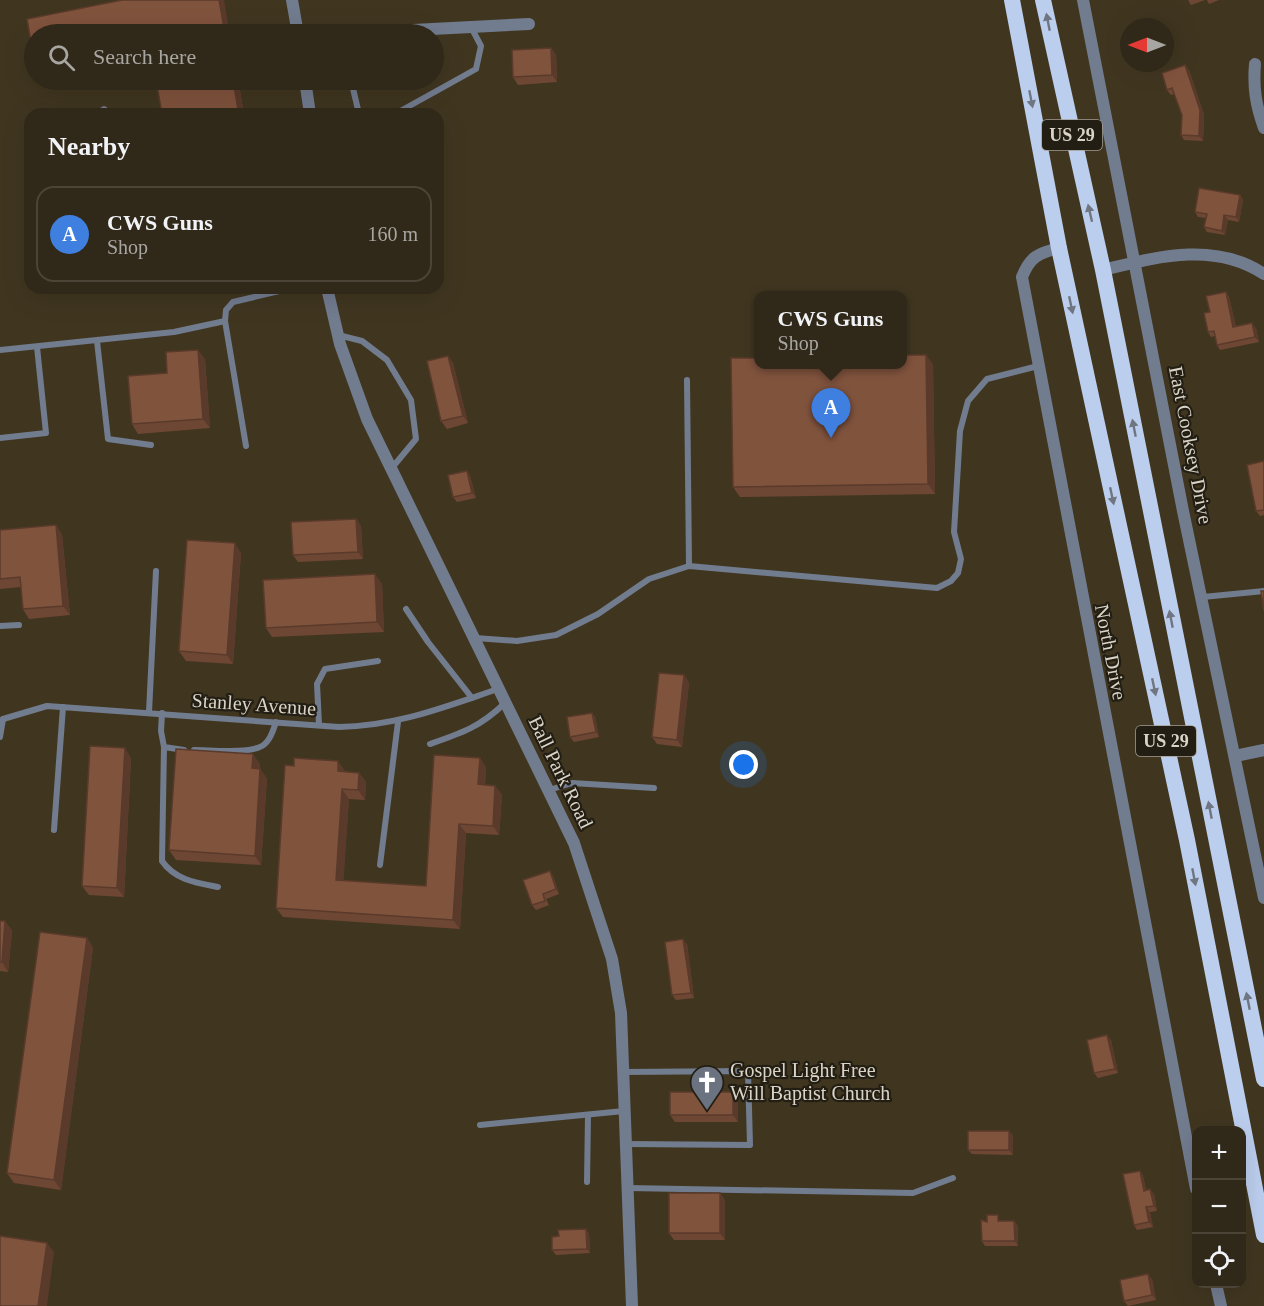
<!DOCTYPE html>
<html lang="en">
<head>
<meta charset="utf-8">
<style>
  body { margin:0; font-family:"Times New Roman",serif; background:#3c3425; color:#f1f3f6 }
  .controls { position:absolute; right:18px; bottom:18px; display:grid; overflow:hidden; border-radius:12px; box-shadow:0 6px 24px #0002 }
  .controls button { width:54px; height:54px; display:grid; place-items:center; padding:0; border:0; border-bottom:2px solid #4b4437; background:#302818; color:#f1f3f6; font:30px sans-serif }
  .compass { position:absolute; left:1120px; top:18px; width:54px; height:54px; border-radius:50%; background:#302818; box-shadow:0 6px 24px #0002; rotate:270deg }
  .you { position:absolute; left:744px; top:765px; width:21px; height:21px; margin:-15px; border:4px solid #fff; border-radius:50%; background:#1a73e8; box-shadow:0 0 0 9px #1a73e833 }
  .badge { display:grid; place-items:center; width:39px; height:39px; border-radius:50%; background:#f98fc9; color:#fff; font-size:20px; font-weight:700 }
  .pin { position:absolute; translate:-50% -50px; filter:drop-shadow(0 2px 3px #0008) }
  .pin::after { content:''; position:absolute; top:32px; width:21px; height:18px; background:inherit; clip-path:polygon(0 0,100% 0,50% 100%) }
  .popup { position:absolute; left:754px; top:291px; width:153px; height:78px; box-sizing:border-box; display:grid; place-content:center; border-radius:12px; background:#302818; filter:drop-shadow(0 2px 4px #0005); font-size:20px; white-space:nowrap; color:#a8a6a2 }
  .popup b { font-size:22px; color:#f1f3f6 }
  .popup::after { content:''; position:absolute; left:50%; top:100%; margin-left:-12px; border:12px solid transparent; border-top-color:#302818 }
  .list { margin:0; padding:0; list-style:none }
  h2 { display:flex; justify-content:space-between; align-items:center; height:78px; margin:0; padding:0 24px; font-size:26px }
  h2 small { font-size:20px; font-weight:400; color:#a8a6a2 }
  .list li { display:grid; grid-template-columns:39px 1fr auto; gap:18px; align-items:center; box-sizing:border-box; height:96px; margin:0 12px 12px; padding:0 12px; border:2px solid #4b4437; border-radius:18px }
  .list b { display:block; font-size:22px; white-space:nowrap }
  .list p { margin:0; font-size:20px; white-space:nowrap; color:#a8a6a2 }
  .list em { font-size:20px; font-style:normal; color:#a8a6a2 }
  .icon { flex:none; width:33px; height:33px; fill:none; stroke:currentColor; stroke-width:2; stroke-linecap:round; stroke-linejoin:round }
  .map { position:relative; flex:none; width:1264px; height:1306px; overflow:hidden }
  .search { position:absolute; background:#302818; box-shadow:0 6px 24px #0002; left:24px; top:24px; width:420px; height:66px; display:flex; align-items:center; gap:15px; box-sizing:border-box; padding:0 21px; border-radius:33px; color:#a8a6a2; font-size:22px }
  .panel { position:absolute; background:#302818; box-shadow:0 6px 24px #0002; left:24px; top:108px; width:420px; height:186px; border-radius:18px }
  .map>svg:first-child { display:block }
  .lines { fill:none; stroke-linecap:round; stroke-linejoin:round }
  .service { stroke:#727c8f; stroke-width:6 }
  .minor { stroke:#727c8f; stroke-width:12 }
  .tertiary { stroke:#727c8f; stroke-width:12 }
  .trunk { stroke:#bcceee; stroke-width:16 }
  .wall { fill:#6e4734 }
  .shaded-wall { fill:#5a3a2b }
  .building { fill:#80533d; stroke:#5a3a2b; stroke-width:1.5 }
  .oneway { fill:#707681 }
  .labels { text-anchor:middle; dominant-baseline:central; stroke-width:4.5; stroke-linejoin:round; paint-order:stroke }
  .shield { fill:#231e14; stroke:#a39d91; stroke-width:1.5 }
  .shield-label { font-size:18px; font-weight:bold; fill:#dad4c7 }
  .street-label { font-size:20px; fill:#dad4c7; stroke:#231e14 }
  .poi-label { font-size:20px; fill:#dad4c7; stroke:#231e14; text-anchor:start }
</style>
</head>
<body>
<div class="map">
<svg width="1264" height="1306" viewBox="0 0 1264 1306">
  <rect width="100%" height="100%" fill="#403620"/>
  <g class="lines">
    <g class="service">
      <path d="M351 80 359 114"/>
      <path d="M97 114 104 109 111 114"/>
      <path d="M395 114 476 69 481 46 471 27"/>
      <path d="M225 321 246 446"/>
      <path d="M338 335 362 341 387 360 411 400 416 439 391 469"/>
      <path d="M97 341 108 439 151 445"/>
      <path d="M0 350 174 332 225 321 226 310 233 302 292 288"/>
      <path d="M687 380 689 566"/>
      <path d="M0 438 46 433 37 347"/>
      <path d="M1203 597 1264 591"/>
      <path d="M406 609 428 642 472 698"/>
      <path d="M0 626 19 625"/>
      <path d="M475 638 517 641 556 635 598 614 649 579 689 566 937 588 951 581 958 573 961 559 954 532 960 431 968 401 987 379 1038 366"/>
      <path d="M149 712 156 571"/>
      <path d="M162 713 161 731 164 747 184 750"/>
      <path d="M3 719 47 706 339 727C397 726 444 707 498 689"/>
      <path d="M319 725 317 684 325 669 378 661"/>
      <path d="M0 737 3 719"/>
      <path d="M430 744C462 733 480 727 505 703"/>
      <path d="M164 747 162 861C175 880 197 883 218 887"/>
      <path d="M194 750C211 750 248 754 262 746 270 741 273 731 276 722"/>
      <path d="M549 790 572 783 654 788"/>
      <path d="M54 830 63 707"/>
      <path d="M380 865 398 722"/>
      <path d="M623 1072 748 1071 750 1145 626 1144"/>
      <path d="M480 1125 624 1111"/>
      <path d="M587 1182 588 1115"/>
      <path d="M628 1188 913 1193 953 1178"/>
    </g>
    <g class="minor">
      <path d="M1083 0 1183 511 1264 898"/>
      <path d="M335 34 529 24"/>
      <path d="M1255 64C1253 88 1256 106 1264 128"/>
      <path d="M1059 248C1038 253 1030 257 1022 277 1078 582 1140 885 1196 1189"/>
      <path d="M1103 270C1157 257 1214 241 1264 274"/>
      <path d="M1235 756 1264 750"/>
      <path d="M1216 1284 1221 1306"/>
    </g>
    <g class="tertiary">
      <path d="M292 0 298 34"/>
      <path d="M305 80 310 114"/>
      <path d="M327 288 340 344 367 419 574 843 612 959 621 1013 632 1306"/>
    </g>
    <g class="trunk">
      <path d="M1012 0 1059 248 1187 840 1264 1235"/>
      <path d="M1043 0 1103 270 1264 1079"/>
    </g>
  </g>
  <g class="wall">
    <path d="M1188 0H1205L1191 5Z"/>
    <path d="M1207 0H1219L1209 4Z"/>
    <path d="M551 48 556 55 557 82 518 85 513 77Z"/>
    <path d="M1189 70 1204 115 1203 141 1184 140 1181 135 1182 115 1174 94 1171 95 1167 90Z"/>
    <path d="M239 85 244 114H162Z"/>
    <path d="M1240 195 1243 200 1239 222 1228 220 1225 235 1207 232 1204 227 1206 218 1198 217 1195 212Z"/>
    <path d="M1226 292 1229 297 1236 327 1256 328 1259 342 1220 350 1217 345 1215 336 1211 337 1208 332 1210 312Z"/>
    <path d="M926 355 933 365 935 494 740 497 733 487Z"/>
    <path d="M448 356 453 363 468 423 447 429 441 421Z"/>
    <path d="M205 359 210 428 138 434 132 424 167 373Z"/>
    <path d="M1264 461V515L1260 516 1256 511Z"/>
    <path d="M467 471 470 476 476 498 457 502 453 497Z"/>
    <path d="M356 519 361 526 363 559 298 562 293 555Z"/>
    <path d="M56 525 62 535 70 615 29 619 23 609 21 587 0 589V530Z"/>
    <path d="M241 553 233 664 186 661 179 651Z"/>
    <path d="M382 584 384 632 272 637 266 628Z"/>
    <path d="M684 675 689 683 682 747 657 744 652 737Z"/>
    <path d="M592 713 595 717 599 737 574 742 570 737Z"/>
    <path d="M131 758 124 897 89 895 82 886Z"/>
    <path d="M480 758 486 768 485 785 495 786 502 795 499 835 466 833 460 929 283 917 276 908 294 766 359 773 366 782 365 800 349 799 343 881 426 886Z"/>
    <path d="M260 764V769L267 779 261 865 176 860 169 850Z"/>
    <path d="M550 871 553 876 559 894 546 899 549 905 536 910 532 905Z"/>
    <path d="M0 921H5L12 931 8 972 0 971Z"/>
    <path d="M87 938 93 948 61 1190 14 1183 7 1173Z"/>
    <path d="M687 944 694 998 676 1000 672 995Z"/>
    <path d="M1111 1040 1118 1073 1098 1078 1094 1073Z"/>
    <path d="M733 1092 738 1099V1122H675L670 1115Z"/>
    <path d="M1009 1131 1013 1136V1155L972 1154 968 1150Z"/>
    <path d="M1140 1171 1143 1176 1146 1190 1154 1194 1157 1211 1150 1212 1153 1227 1137 1230 1134 1225Z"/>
    <path d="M720 1193 725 1201V1240H674L669 1233Z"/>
    <path d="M1001 1220V1221H1014L1018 1226V1246H985L982 1241 987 1222Z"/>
    <path d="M586 1229 589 1234 590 1253 556 1255 552 1250 559 1236Z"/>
    <path d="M1152 1279 1156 1300 1128 1306 1124 1301Z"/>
  </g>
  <g class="shaded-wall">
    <path d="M219 0H224L230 34H226L225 33Z"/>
    <path d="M551 48 556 55 557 82 552 75Z"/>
    <path d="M1185 65 1189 70 1204 115 1203 141 1199 136Z"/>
    <path d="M233 80H235L239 85 244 114H242L238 109Z"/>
    <path d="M1240 195 1243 200 1239 222 1236 217Z"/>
    <path d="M1224 215 1228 220 1225 235 1222 231Z"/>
    <path d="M1226 292 1229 297 1237 332 1233 327Z"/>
    <path d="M1252 323 1256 328 1259 342 1255 337Z"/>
    <path d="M198 350 205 359 210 428 203 419Z"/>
    <path d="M926 355 933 365 935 494 928 484Z"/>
    <path d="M448 356 453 363 468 423 463 416Z"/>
    <path d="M467 471 470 476 476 498 472 493Z"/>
    <path d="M356 519 361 526 363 559 358 552Z"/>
    <path d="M56 525 62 535 70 615 63 606Z"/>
    <path d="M235 543 241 553 233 664 227 655Z"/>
    <path d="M375 574 382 584 384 632 377 622Z"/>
    <path d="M684 675 689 683 682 747 677 740Z"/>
    <path d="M592 713 595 717 599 737 596 732Z"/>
    <path d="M125 748 131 758 124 897 117 888Z"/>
    <path d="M253 754 260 764 259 778 252 768Z"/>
    <path d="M480 758 486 768 484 794 478 784Z"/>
    <path d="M338 761 345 771 344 781 338 771Z"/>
    <path d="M260 769 267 779 261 865 255 856Z"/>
    <path d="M359 773 366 782 365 800 358 790Z"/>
    <path d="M495 786 502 795 499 835 493 826Z"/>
    <path d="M342 789 349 799 343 890 336 880Z"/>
    <path d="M459 824 466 833 460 929 453 920Z"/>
    <path d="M550 871 553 876 559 894 556 889Z"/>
    <path d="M5 921 12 931 8 972 2 962Z"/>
    <path d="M87 938 93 948 61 1190 54 1180Z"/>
    <path d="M683 939 687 944 694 998 691 993Z"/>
    <path d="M1107 1035 1111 1040 1118 1073 1115 1069Z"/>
    <path d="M733 1092 738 1099V1122L733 1115Z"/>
    <path d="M1009 1131 1013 1136V1155L1009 1150Z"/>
    <path d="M1140 1171 1143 1176 1147 1195 1144 1191Z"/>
    <path d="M1150 1189 1154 1194 1157 1211 1154 1206Z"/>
    <path d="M720 1193 725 1201V1240L720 1233Z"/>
    <path d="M1146 1207 1150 1212 1153 1227 1149 1222Z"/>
    <path d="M1014 1221 1018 1226V1246L1015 1241Z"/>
    <path d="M586 1229 589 1234 590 1253 587 1249Z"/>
    <path d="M47 1243 54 1252 47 1306H38Z"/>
    <path d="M1148 1274 1152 1279 1156 1300 1152 1295Z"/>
  </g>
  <g class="building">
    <path d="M122 0H219L225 33 217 34H34V60L27 19Z"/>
    <path d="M551 48 552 75 513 77 512 50Z"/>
    <path d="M1185 65 1200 110 1199 136 1181 135 1182 115 1172 88 1167 90 1162 73Z"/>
    <path d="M156 80H233L238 109 219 112V114H162Z"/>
    <path d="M1199 188 1240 195 1236 217 1224 215 1222 231 1204 227 1207 214 1195 212Z"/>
    <path d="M1226 292 1233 327 1252 323 1255 337 1217 345 1214 331 1208 332 1204 313 1210 312 1206 296Z"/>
    <path d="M198 350 203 419 132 424 128 376 167 373 166 352Z"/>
    <path d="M903 355H926L928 484 733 487 731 358H759V364H903Z"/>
    <path d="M448 356 463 416 441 421 427 361Z"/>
    <path d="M1264 461V510L1256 511 1247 465Z"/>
    <path d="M467 471 472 493 453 497 448 475Z"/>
    <path d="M356 519 358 552 293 555 291 522Z"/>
    <path d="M56 525 63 606 23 609 20 577 0 579V530Z"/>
    <path d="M187 540 235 543 227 655 179 651Z"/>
    <path d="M375 574 377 622 266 628 263 580Z"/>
    <path d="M1261 591H1264V611Z"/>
    <path d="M659 673 684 675 677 740 652 737Z"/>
    <path d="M592 713 596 732 570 737 567 717Z"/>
    <path d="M90 746 125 748 117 888 82 886Z"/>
    <path d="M176 749 253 754 252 768 260 769 255 856 169 850Z"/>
    <path d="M434 755 480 758 478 784 495 786 493 826 459 824 453 920 276 908 285 765 294 766V758L338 761V771L359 773 358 790 342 789 336 880 426 886Z"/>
    <path d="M550 871 556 889 543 894 545 901 532 905 523 880Z"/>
    <path d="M0 921H5L2 962H0Z"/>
    <path d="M40 932 87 938 54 1180 7 1173Z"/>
    <path d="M683 939 691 993 672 995 665 942Z"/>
    <path d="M1107 1035 1115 1069 1094 1073 1087 1040Z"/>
    <rect x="670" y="1092" width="63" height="23"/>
    <rect x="968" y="1131" width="41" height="19"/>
    <path d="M1140 1171 1144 1191 1150 1189 1154 1206 1146 1207 1149 1222 1134 1225 1123 1174Z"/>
    <rect x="669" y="1193" width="51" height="40"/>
    <path d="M987 1215H998V1221H1014L1015 1241H982L981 1220 987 1222Z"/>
    <path d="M586 1229 587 1249 552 1250V1237L559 1236 558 1230Z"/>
    <path d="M0 1236 47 1243 38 1306H0Z"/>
    <path d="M1148 1274 1152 1295 1124 1301 1120 1280Z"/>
  </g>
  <defs><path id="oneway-solid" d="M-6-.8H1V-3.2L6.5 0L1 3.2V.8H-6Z" transform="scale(1.5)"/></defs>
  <g class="oneway">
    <use href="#oneway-solid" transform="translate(1048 22) rotate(-101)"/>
    <use href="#oneway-solid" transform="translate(1031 99) rotate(79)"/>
    <use href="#oneway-solid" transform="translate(1090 213) rotate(-103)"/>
    <use href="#oneway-solid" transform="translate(1071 305) rotate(78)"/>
    <use href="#oneway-solid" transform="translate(1134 428) rotate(-101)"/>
    <use href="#oneway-solid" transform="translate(1112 496) rotate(78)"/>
    <use href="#oneway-solid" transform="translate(1171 619) rotate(-101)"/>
    <use href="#oneway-solid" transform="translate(1154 687) rotate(78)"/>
    <use href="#oneway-solid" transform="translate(1210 810) rotate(-101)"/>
    <use href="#oneway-solid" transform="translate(1194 877) rotate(79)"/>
    <use href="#oneway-solid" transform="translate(1248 1001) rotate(-101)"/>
  </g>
  <defs>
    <symbol id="church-pin" viewBox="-11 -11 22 30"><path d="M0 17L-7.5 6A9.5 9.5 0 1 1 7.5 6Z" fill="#6b7280" stroke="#231e14"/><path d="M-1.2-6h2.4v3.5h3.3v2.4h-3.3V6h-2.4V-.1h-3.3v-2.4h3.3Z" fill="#fff"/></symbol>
  </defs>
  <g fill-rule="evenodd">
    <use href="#church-pin" x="688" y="1063" width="38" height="52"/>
  </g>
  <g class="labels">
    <g class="shield">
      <rect x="1042" y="120" width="60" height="30" rx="4.5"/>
      <rect x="1136" y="726" width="60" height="30" rx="4.5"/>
    </g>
    <g class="shield-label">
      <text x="1072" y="135">US 29</text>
      <text x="1166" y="741">US 29</text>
    </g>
    <g class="street-label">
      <text transform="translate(1191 445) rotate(79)">East Cooksey Drive</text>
      <text transform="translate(1111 652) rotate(79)">North Drive</text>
      <text transform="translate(254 704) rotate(4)">Stanley Avenue</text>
      <text transform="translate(561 772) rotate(64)">Ball Park Road</text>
    </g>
    <g class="poi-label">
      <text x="730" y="1070">Gospel Light Free<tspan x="730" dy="23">Will Baptist Church</tspan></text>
    </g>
  </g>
</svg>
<div class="controls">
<button>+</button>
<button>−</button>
<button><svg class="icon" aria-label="locate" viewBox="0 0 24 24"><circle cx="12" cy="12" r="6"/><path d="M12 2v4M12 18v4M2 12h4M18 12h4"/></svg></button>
</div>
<svg class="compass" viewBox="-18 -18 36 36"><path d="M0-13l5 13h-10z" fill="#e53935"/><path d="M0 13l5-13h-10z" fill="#a8a6a2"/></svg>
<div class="you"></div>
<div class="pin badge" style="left:831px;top:438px;background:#3f7fe0">A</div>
<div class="popup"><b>CWS Guns</b>Shop</div>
<div class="search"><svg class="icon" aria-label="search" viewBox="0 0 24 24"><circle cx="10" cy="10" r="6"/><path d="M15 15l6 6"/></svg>Search here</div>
<section class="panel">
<h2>Nearby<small></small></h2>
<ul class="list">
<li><span class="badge" style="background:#3f7fe0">A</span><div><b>CWS Guns</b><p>Shop</p></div><em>160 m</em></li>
</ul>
</section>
</div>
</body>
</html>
